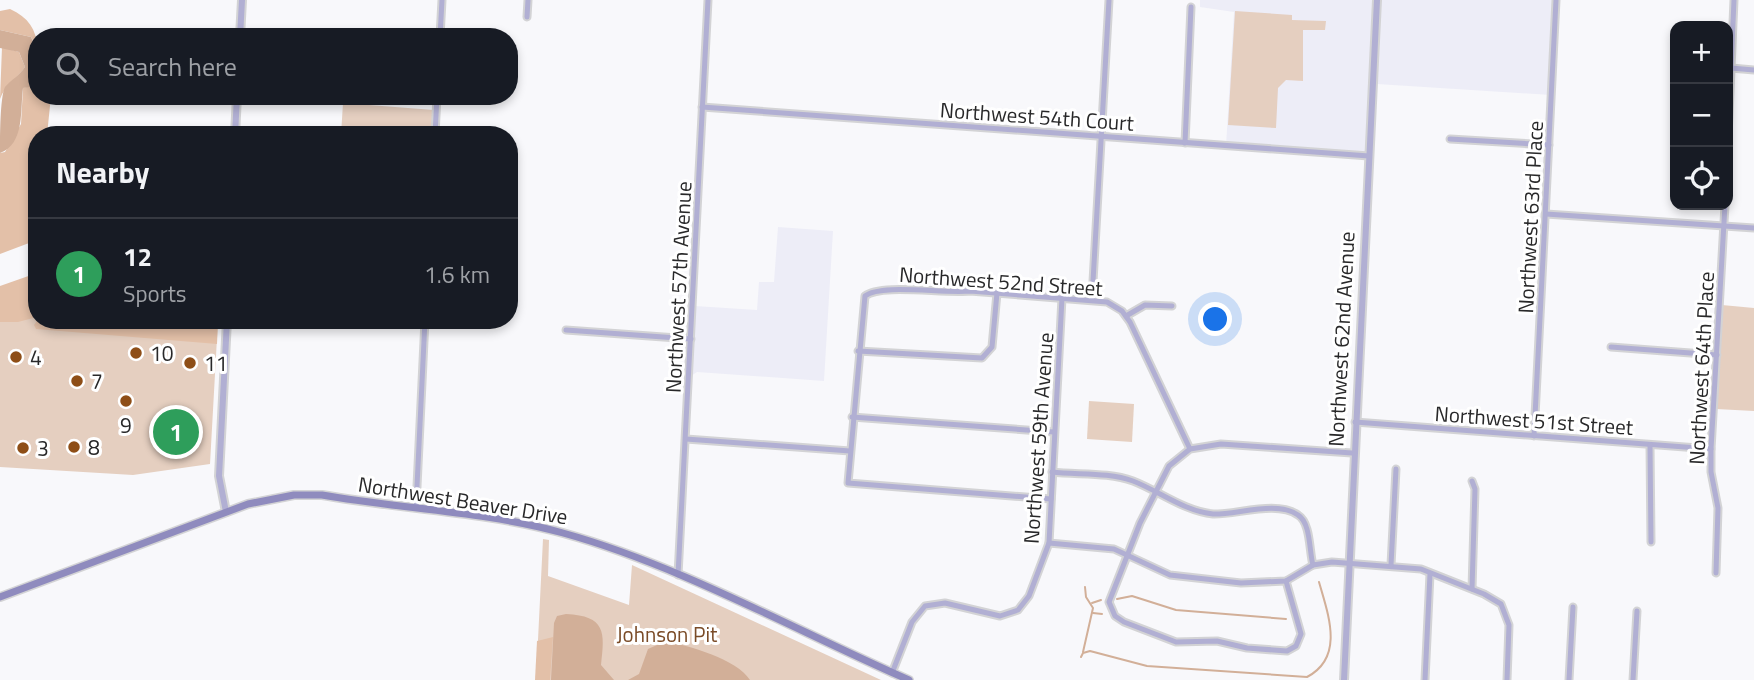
<!DOCTYPE html>
<html lang="en">
<head>
<meta charset="utf-8">
<style>
  body { margin:0; font-family:"Titillium Web",sans-serif; background:#20242c; color:#f1f3f6 }
  .controls { position:absolute; right:21px; top:21px; display:grid; overflow:hidden; border-radius:14px; box-shadow:0 4px 10px #0003 }
  .controls button { width:63px; height:63px; display:grid; place-items:center; padding:0; border:0; border-bottom:2px solid #363941; background:#171b24; color:#f1f3f6; font:35px sans-serif }
  .you { position:absolute; left:1216px; top:320px; width:24px; height:24px; margin:-18px; border:5px solid #fff; border-radius:50%; background:#1a73e8; box-shadow:0 0 0 10px #1a73e833 }
  .badge { display:grid; place-items:center; width:46px; height:46px; border-radius:50%; background:#8c9099; color:#fff; font-size:23px; font-weight:700 }
  .pin { position:absolute; translate:-50% -50%; border:4px solid #fff; box-shadow:0 2px 7px #0006 }
  .list { margin:0; padding:0; list-style:none }
  h2 { display:flex; justify-content:space-between; align-items:center; height:91px; margin:0; padding:0 28px; font-size:30px }
  h2 small { font-size:23px; font-weight:400; color:#9ea1a6 }
  .list li { display:grid; grid-template-columns:46px 1fr auto; gap:21px; align-items:center; box-sizing:border-box; height:112px; padding:0 28px; border-top:2px solid #363941 }
  .list b { display:block; font-size:26px; white-space:nowrap }
  .list p { margin:0; font-size:23px; white-space:nowrap; color:#9ea1a6 }
  .list em { font-size:23px; font-style:normal; color:#9ea1a6 }
  .icon { flex:none; width:38px; height:38px; fill:none; stroke:currentColor; stroke-width:2; stroke-linecap:round; stroke-linejoin:round }
  .map { position:relative; flex:none; width:1754px; height:680px; overflow:hidden }
  .search { position:absolute; background:#171b24; box-shadow:0 4px 10px #0003; left:28px; top:28px; width:490px; height:77px; display:flex; align-items:center; gap:18px; box-sizing:border-box; padding:0 24px; border-radius:28px; color:#9ea1a6; font-size:26px }
  .panel { position:absolute; background:#171b24; box-shadow:0 4px 10px #0003; left:28px; top:126px; width:490px; height:203px; border-radius:28px }
  .map>svg:first-child { display:block }
  .built { fill:#ededf7 }
  .green { fill:#e5cfc0 }
  .forest { fill:#e3c0a8 }
  .water { fill:#d2af98 }
  .lines { fill:none; stroke-linecap:round; stroke-linejoin:round }
  .stream { stroke:#d2af98; stroke-width:2 }
  .minor-casing { stroke:#d3d3d5; stroke-width:9 }
  .tertiary-casing { stroke:#d3d3d5; stroke-width:10 }
  .secondary-casing { stroke:#d3d3d5; stroke-width:10 }
  .minor { stroke:#b1afd3; stroke-width:5 }
  .tertiary { stroke:#b1afd3; stroke-width:6 }
  .secondary { stroke:#8f8bbe; stroke-width:7 }
  .poi-dot { fill:#8e4e17; stroke:#fff; stroke-width:2.5 }
  .labels { text-anchor:middle; dominant-baseline:central; stroke-width:6; stroke-linejoin:round; paint-order:stroke }
  .street-label { font-size:21px; fill:#282829; stroke:#fff }
  .poi-label { font-size:21px; fill:#282829; stroke:#fff; text-anchor:start }
  .park-label { font-size:21px; fill:#7a4b27; stroke:#fff }
</style>
</head>
<body>
<div class="map">
<svg width="1754" height="680" viewBox="0 0 1754 680">
  <rect width="100%" height="100%" fill="#f8f8fb"/>
  <g class="built">
    <path d="M1200 0H1372L1375 32 1369 156 1226 146 1234 12 1200 7Z"/>
    <path d="M1380 0H1556L1551 95 1377 84Z"/>
    <path d="M778 227 833 231 824 381 697 372 691 376 695 306 757 310 759 282H774Z"/>
  </g>
  <g class="green">
    <path d="M1235 11 1292 15V20L1326 21 1325 30H1303V81L1286 80 1278 88 1276 128 1228 125Z"/>
    <path d="M343 103 434 110 433 132 432 135H341Z"/>
    <path d="M37 278V320H218L210 464 133 475 0 467V291Z"/>
    <path d="M1722 305 1754 308V411L1716 409Z"/>
    <path d="M1089 401 1134 404 1132 442 1087 439Z"/>
    <path d="M543 539 549 540 548 576 629 605 632 565 881 680H536Z"/>
  </g>
  <g class="forest">
    <path d="M10 9C28 17 37 30 37 48L31 37 0 30V11Z"/>
    <path d="M2 47 19 52 25 67C17 79 5 85 0 99Z"/>
    <path d="M37 64V96H51L47 135H37V240L0 254V153L5 152 21 124 23 88 30 86Z"/>
    <path d="M37 273V317L18 322H0V286Z"/>
    <path d="M44 320 130 327 131 320H218L217 344 36 329 34 325 37 321Z"/>
    <path d="M553 637 550 680H535L537 641Z"/>
  </g>
  <g class="water">
    <path d="M0 30 31 37C40 55 36 69 30 87L23 88C20 110 25 144 0 153 0 138 0 97 5 87 12 79 19 76 25 67L19 52 0 48Z"/>
    <path d="M566 614C606 616 605 632 601 665L614 680H551L554 623 557 616Z"/>
    <path d="M666 641C689 646 737 659 750 680H628L639 674 648 649Z"/>
  </g>
  <g class="lines">
    <g class="stream">
      <path d="M1117 599 1132 596 1176 610 1286 619"/>
      <path d="M1092 603 1101 600"/>
      <path d="M1093 613 1102 614"/>
      <path d="M1083 652 1093 608 1086 597 1085 587"/>
      <path d="M1081 657 1083 653 1090 651 1147 666 1307 677C1345 657 1328 614 1319 582"/>
    </g>
    <defs>
      <g id="minor">
        <path d="M527 17 528 0"/>
        <path d="M440 37 442 0"/>
        <path d="M1731 68 1754 70"/>
        <path d="M702 107 1369 156"/>
        <path d="M435 135 437 96"/>
        <path d="M1728 137 1734 0"/>
        <path d="M1450 139 1549 145"/>
        <path d="M1185 143 1191 7"/>
        <path d="M1546 214 1754 228"/>
        <path d="M1092 299 1109 0"/>
        <path d="M1126 316 1145 305 1172 306"/>
        <path d="M566 330 691 339"/>
        <path d="M1611 347 1717 355"/>
        <path d="M858 351 982 358 992 347 997 293"/>
        <path d="M852 417 1054 432"/>
        <path d="M1355 422 1711 449"/>
        <path d="M1534 436 1556 0"/>
        <path d="M686 439 850 451"/>
        <path d="M1650 445 1651 542"/>
        <path d="M1052 472C1078 475 1108 472 1133 481 1159 491 1184 511 1213 514 1236 515 1277 500 1298 515 1311 523 1309 551 1313 565"/>
        <path d="M1051 499 848 483 865 296C881 283 944 294 970 291L1107 302 1122 311 1130 322 1190 449"/>
        <path d="M416 507 425 320"/>
        <path d="M1049 543 1114 549 1170 575 1241 583 1286 581 1313 565 1332 562 1421 569 1484 594 1501 604 1509 625 1507 680"/>
        <path d="M1391 565 1396 469"/>
        <path d="M1716 573 1718 508 1711 472V449L1725 205"/>
        <path d="M678 575 708 0"/>
        <path d="M1286 581 1301 634 1296 646 1287 651 1247 648 1217 641 1176 642 1124 622 1115 616 1109 602 1140 523 1169 466 1190 449 1221 444 1352 453"/>
        <path d="M1472 589 1475 489 1472 481"/>
        <path d="M892 673 912 622 925 606 945 603 1000 616 1018 610 1029 596 1049 543 1062 298"/>
        <path d="M1425 680 1430 574"/>
        <path d="M1569 680 1573 607"/>
        <path d="M1633 680 1637 611"/>
      </g>
      <g id="tertiary">
        <path d="M240 37 242 0"/>
        <path d="M235 135 237 96"/>
        <path d="M226 512 219 476 227 320"/>
        <path d="M1344 680 1377 0"/>
      </g>
      <path id="secondary" d="M0 597 248 504 294 495H322C401 509 484 511 563 533 679 565 797 631 909 680"/>
    </defs>
    <use href="#minor" class="minor-casing"/>
    <use href="#tertiary" class="tertiary-casing"/>
    <use href="#secondary" class="secondary-casing"/>
    <use href="#minor" class="minor"/>
    <use href="#tertiary" class="tertiary"/>
    <use href="#secondary" class="secondary"/>
  </g>
  <g class="poi-dot">
    <circle cx="136" cy="353" r="7"/>
    <circle cx="16" cy="357" r="7"/>
    <circle cx="190" cy="363" r="7"/>
    <circle cx="77" cy="381" r="7"/>
    <circle cx="126" cy="401" r="7"/>
    <circle cx="74" cy="447" r="7"/>
    <circle cx="23" cy="448" r="7"/>
  </g>
  <g class="labels">
    <g class="street-label">
      <text transform="translate(1037 116) rotate(4)">Northwest 54th Court</text>
      <text transform="translate(1530 217) rotate(-87)">Northwest 63rd Place</text>
      <text transform="translate(1001 281) rotate(4)">Northwest 52nd Street</text>
      <text transform="translate(678 287) rotate(-87)">Northwest 57th Avenue</text>
      <text transform="translate(1341 339) rotate(-87)">Northwest 62nd Avenue</text>
      <text transform="translate(1701 368) rotate(-87)">Northwest 64th Place</text>
      <text transform="translate(1534 420) rotate(4)">Northwest 51st Street</text>
      <text transform="translate(1038 438) rotate(-86)">Northwest 59th Avenue</text>
      <text transform="translate(463 500) rotate(9)">Northwest Beaver Drive</text>
    </g>
    <g class="poi-label">
      <text x="150" y="353">10</text>
      <text x="30" y="357">4</text>
      <text x="204" y="363">11</text>
      <text x="91" y="381">7</text>
      <text x="126" y="425" text-anchor="middle">9</text>
      <text x="88" y="447">8</text>
      <text x="37" y="448">3</text>
    </g>
    <g class="park-label">
      <text x="667" y="634">Johnson Pit</text>
    </g>
  </g>
</svg>
<div class="controls">
<button>+</button>
<button>−</button>
<button><svg class="icon" aria-label="locate" viewBox="0 0 24 24"><circle cx="12" cy="12" r="6"/><path d="M12 2v4M12 18v4M2 12h4M18 12h4"/></svg></button>
</div>
<div class="you"></div>
<div class="pin badge" style="left:176px;top:432px;background:#2e9e5b">1</div>
<div class="search"><svg class="icon" aria-label="search" viewBox="0 0 24 24"><circle cx="10" cy="10" r="6"/><path d="M15 15l6 6"/></svg>Search here</div>
<section class="panel">
<h2>Nearby<small></small></h2>
<ul class="list">
<li><span class="badge" style="background:#2e9e5b">1</span><div><b>12</b><p>Sports</p></div><em>1.6 km</em></li>
</ul>
</section>
</div>
</body>
</html>
